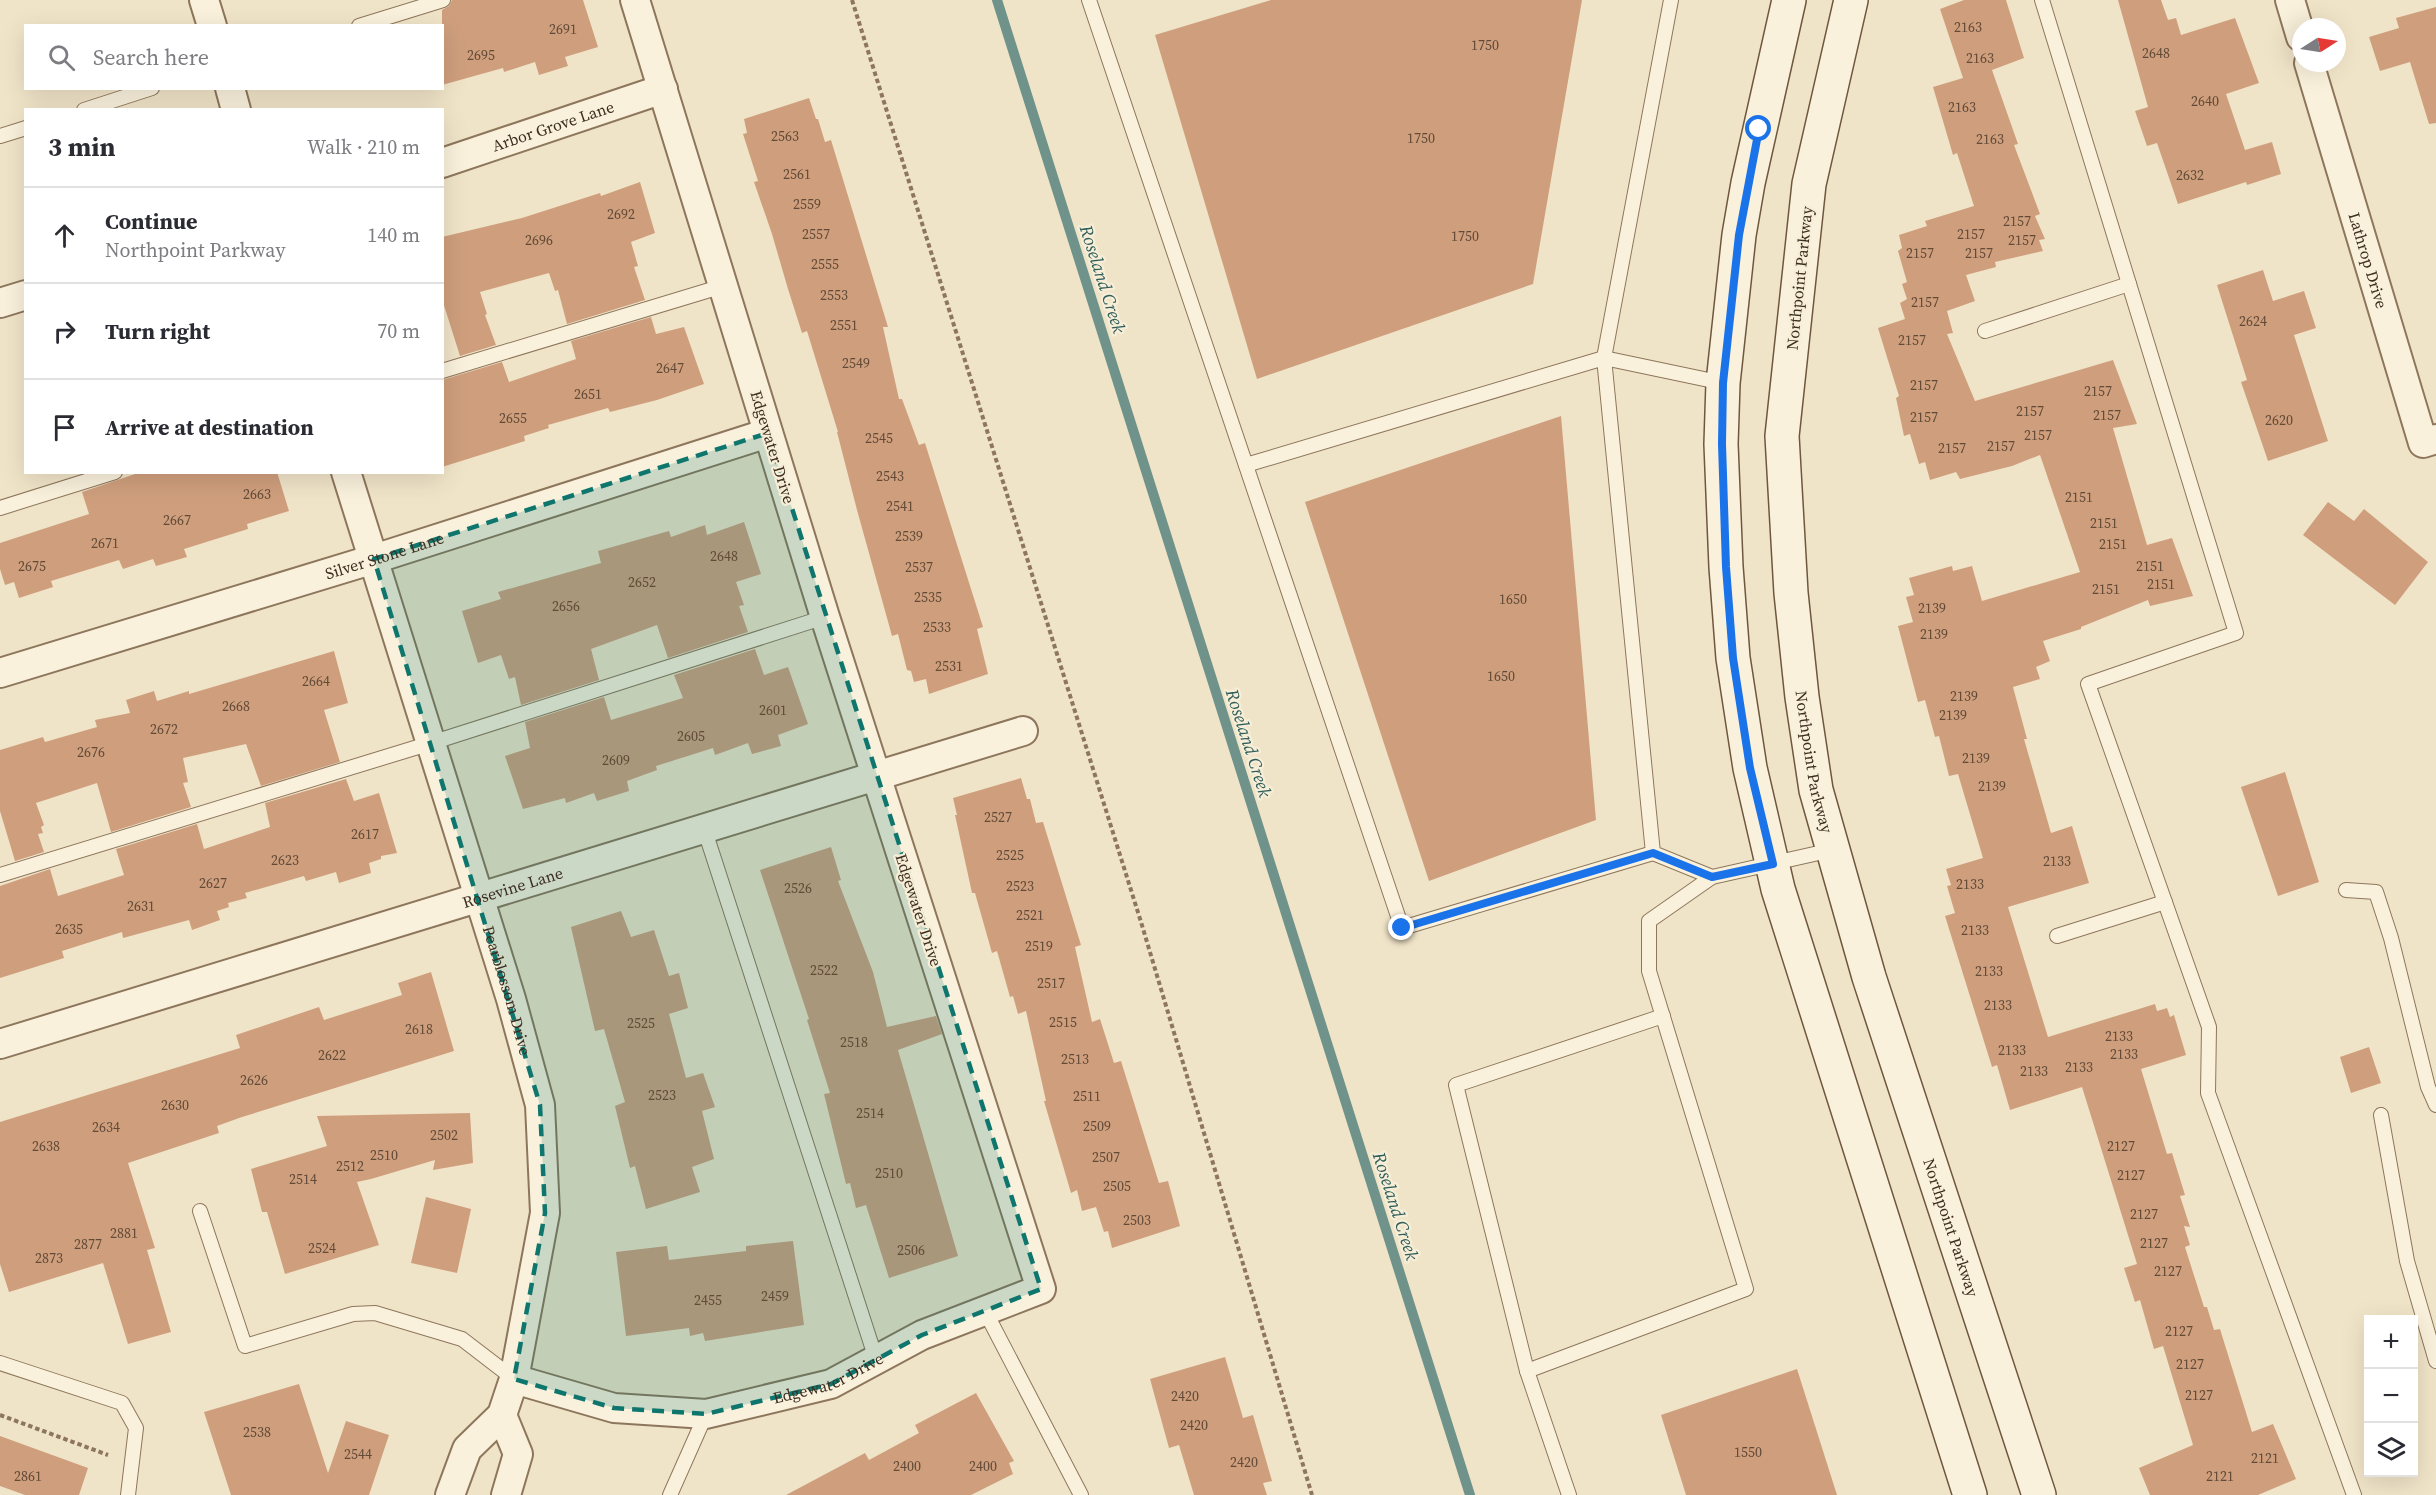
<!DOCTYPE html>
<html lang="en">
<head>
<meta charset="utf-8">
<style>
  body { margin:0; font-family:"Source Serif 4",serif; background:#f2f2f3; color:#2b2b33 }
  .controls { position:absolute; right:18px; bottom:18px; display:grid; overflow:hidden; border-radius:0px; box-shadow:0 6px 24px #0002 }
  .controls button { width:54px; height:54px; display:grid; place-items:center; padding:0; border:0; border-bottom:2px solid #e1e1e2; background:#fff; color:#2b2b33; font:30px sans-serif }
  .compass { position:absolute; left:2292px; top:18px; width:54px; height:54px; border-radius:50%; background:#fff; box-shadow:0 6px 24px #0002; rotate:78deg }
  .stop { position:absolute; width:18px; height:18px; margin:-14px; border:4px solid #1a73e8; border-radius:50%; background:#fff }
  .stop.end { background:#1a73e8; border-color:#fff; box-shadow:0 2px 6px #0008 }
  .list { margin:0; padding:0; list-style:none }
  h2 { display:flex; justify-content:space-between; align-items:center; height:78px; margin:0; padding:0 24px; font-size:26px }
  h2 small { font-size:20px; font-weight:400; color:#7c7c81 }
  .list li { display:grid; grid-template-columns:39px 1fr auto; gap:18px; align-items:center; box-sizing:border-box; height:96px; padding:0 24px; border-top:2px solid #e1e1e2 }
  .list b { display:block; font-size:22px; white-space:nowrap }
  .list p { margin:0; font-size:20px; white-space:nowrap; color:#7c7c81 }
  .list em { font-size:20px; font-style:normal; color:#7c7c81 }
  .icon { flex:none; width:33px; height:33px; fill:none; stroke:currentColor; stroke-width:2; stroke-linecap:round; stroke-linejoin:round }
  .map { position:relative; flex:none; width:2436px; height:1495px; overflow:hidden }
  .search { position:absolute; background:#fff; box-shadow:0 6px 24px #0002; left:24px; top:24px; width:420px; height:66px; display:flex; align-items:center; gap:15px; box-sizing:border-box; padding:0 21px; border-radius:0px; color:#7c7c81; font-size:22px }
  .panel { position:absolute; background:#fff; box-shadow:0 6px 24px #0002; left:24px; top:108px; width:420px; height:366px; border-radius:0px }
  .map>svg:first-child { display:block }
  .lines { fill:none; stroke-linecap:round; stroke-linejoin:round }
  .stream { stroke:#6f938a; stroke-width:10 }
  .building { fill:#cf9f7d }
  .lane-casing { stroke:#8d765c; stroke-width:16 }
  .street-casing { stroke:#8d765c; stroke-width:32 }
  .secondary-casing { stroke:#6f573f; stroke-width:36 }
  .path { stroke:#8d765c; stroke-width:4; stroke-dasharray:4.5 3; stroke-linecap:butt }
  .lane { stroke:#faf1dc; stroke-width:14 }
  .street { stroke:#faf1dc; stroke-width:28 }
  .secondary { stroke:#faf1dc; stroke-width:33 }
  .route { stroke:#1a73e8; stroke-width:8 }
  .marked { fill:#0f766e; fill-opacity:0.2; stroke:#0f766e; stroke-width:4.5; stroke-dasharray:12 8; stroke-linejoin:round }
  .labels { text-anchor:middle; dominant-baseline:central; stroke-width:4.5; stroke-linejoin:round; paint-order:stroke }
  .number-label { font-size:14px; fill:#624a37 }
  .street-label { font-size:16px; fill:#3d2e20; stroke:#f7eed8 }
  .water-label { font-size:18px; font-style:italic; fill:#2f5d5a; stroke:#f7eed8 }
</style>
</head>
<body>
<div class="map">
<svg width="2436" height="1495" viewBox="0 0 2436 1495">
  <rect width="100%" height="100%" fill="#f0e4c8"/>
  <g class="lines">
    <path class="stream" d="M997 0 1470 1495"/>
  </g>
  <g class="building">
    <path d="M452 0H583L598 47 565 57 568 66 539 75 535 62 504 72 503 68 442 85V10L449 6Z"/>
    <path d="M1271 0H1582L1533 284 1257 379 1155 35Z"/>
    <path d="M1964 0H2006L2024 58 1992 70 2018 144 2014 145 2040 214 2035 216 2045 239 2039 240 2043 251 1995 262 1996 267 1966 275 1975 301 1947 311 1953 333 1947 334 1975 401 2113 360 2137 424 2113 428 2147 545 2172 538 2193 596 2150 606 2148 600 2081 627V629L2043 641 2050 661 2036 667 2040 679 2013 687 2027 739H2024L2051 833 2072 826 2089 883 2008 907 2048 1037 2155 1004 2157 1011 2167 1008 2170 1017 2174 1015 2186 1055 2141 1069 2167 1154 2172 1153 2185 1195 2180 1196 2190 1227 2184 1226 2190 1245 2185 1247 2204 1307H2207L2214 1330 2220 1329 2252 1432 2273 1424 2296 1479 2258 1495H2150L2139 1468 2193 1445 2163 1346 2154 1349 2140 1300 2135 1302 2124 1268 2137 1264 2082 1087 2010 1110 1997 1065 1992 1067 1945 916 1955 913 1947 886 1951 885 1946 869 1983 858 1958 774 1949 776 1939 736 1935 737 1925 700 1918 702 1898 626 1913 622 1906 597 1914 595 1909 578 1952 566 1953 571 1972 566 1982 601 2080 572 2040 455 2012 466 1960 479 1956 472 1930 480 1925 462 1919 464 1910 434 1904 436 1896 398 1899 396 1878 328 1905 319 1900 303 1907 299 1902 284 1907 282 1898 251 1902 248 1899 235 1927 226 1925 221 1974 206 1957 153 1953 155 1933 87 1963 78 1940 9Z"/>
    <path d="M2118 0H2161L2168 20 2176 18 2181 35 2235 18 2259 83 2226 94 2245 150 2272 142 2281 174 2247 185 2246 182 2178 204 2157 143 2147 146 2135 111 2148 107Z"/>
    <path d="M2436 7V123L2429 124 2410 62 2380 71 2369 37 2399 28 2396 18Z"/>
    <path d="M809 98 816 119H818L825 142 831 140 888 327H883L899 399H902L919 445 925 443 983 627 977 629 988 674 929 694 926 679 914 682 911 671 907 670 898 634 892 636 857 510 837 432H838L807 331 802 333 788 289 772 234 754 182 758 181 743 134 747 133 744 119Z"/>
    <path d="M640 182 655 233 631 242 638 266 634 267 645 300 567 324 558 290 555 291 549 273 480 292 487 314 485 315 496 345 460 356 442 299V237L522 218 600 193 601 196Z"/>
    <path d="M2263 270 2273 301 2304 291 2316 328 2294 335 2328 441 2268 461 2241 382 2247 380 2217 285Z"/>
    <path d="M651 317 656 334 684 327 704 384 657 400 610 412 608 408 548 425 549 428 524 436 525 441 442 467V380L502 362 509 382 576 359 571 341Z"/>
    <path d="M1561 416 1596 820 1429 881 1305 502Z"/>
    <path d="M141 472H277L289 511 247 524 248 529 184 549 187 557 156 566 153 559 123 569 119 560 51 581 53 587 19 598 14 582 5 585 0 569V543L89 514 82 492Z"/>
    <path d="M2328 502 2354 521 2364 509 2428 562 2395 605 2303 535Z"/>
    <path d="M744 522 761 574 736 582 744 605 739 606 748 632 668 658 657 625 591 649 599 680 521 705 515 677 509 679 501 655 478 663 462 611 501 599 498 592 601 563 598 551 669 531 671 537 705 525 707 535Z"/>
    <path d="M755 649 764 675 788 667 808 724 778 735 781 746 752 754 748 743 715 755 713 748 656 766 657 770 627 781 629 791 597 801 594 793 566 803 565 798 523 809 505 756 530 748 525 722 604 697 611 720 683 698 674 675Z"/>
    <path d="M334 651 348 703 324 710 340 762 261 786 246 744 183 758 188 782 183 783 191 807 111 832 97 783 36 803 44 825 41 827 43 833 38 834 44 852 15 861 0 811V750L43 737 45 742 97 727 95 720 130 713 126 700 154 691 157 701 189 691V694Z"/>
    <path d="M2285 772 2319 882 2278 896 2241 787Z"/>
    <path d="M1021 778 1027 799H1030L1036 823 1043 822 1081 945 1075 947 1092 1022 1100 1019 1114 1063 1121 1061 1159 1183 1168 1181 1180 1226 1112 1248 1108 1231 1104 1232 1096 1207 1082 1211 1077 1190 1071 1193 1044 1101H1046L1026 1011 1018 1014 1013 996 1010 997 997 951 992 953 975 893H972L955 815H957L953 798Z"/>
    <path d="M346 779 354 801 379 793 397 853 381 856V859L369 863 371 873 339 883 336 872 306 881 304 876 245 893 247 898 228 903 229 907 217 911 220 920 192 930 189 920 123 938 122 932 62 951 64 958 0 978V886L50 869 58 896 124 875 116 849 197 824 204 849 270 827 265 803Z"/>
    <path d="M831 847 841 880 838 881 873 972 887 1027 936 1016 942 1034 898 1050 958 1256 889 1278 866 1205 856 1208 850 1183 846 1184 824 1094 830 1093 807 1020 809 1019 760 870Z"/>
    <path d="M621 911 631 937 654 930 669 976 679 973 688 1008 669 1014 686 1078 703 1073 715 1107 702 1111 714 1159 692 1167 700 1192 646 1209 635 1166 630 1168 615 1106 625 1102 604 1029 595 1031 571 927Z"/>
    <path d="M431 972 454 1051 242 1117 217 1126 219 1133 128 1163 155 1248 147 1250 171 1332 128 1344 103 1263 9 1292 0 1264V1122L240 1048 236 1035 319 1007 324 1020 402 995 398 983Z"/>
    <path d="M2369 1047 2381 1083 2351 1093 2340 1057Z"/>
    <path d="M470 1113 473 1163 433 1170 435 1160 371 1179 357 1182 379 1245 285 1274 267 1212H262L251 1169 327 1146 317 1116Z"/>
    <path d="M426 1197 471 1209 457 1273 411 1263Z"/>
    <path d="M793 1241 804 1325 705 1341 703 1333 690 1336 689 1328 626 1336 616 1252 667 1246 669 1260 746 1251V1246Z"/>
    <path d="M1225 1357 1243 1418 1253 1415 1272 1481 1263 1483 1267 1495H1194L1179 1445 1169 1448 1150 1379Z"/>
    <path d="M1797 1369 1837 1495H1686L1661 1415Z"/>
    <path d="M299 1384 328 1473 346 1421 389 1435 369 1495H231L204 1412Z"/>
    <path d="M976 1393 1014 1461 1009 1463 1013 1474 971 1495H786L865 1453 869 1460 919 1433 915 1425Z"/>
    <path d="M0 1436 88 1468 79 1495H25L0 1486Z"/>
  </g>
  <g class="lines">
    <defs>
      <g id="lane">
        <path d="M1089 0 1402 928 1653 853"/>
        <path d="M2042 0 2236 633 2088 684 2209 1027 2208 1093 2354 1495"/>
        <path d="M359 26 443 0"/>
        <path d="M84 110 152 88"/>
        <path d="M0 136 26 128"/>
        <path d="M1985 331 2129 284"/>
        <path d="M442 371 723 286"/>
        <path d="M1723 383 1604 358 1653 853 1712 877 1832 850"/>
        <path d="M1246 465 1604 358 1671 0"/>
        <path d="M0 508 115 472"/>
        <path d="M704 828 876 1359"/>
        <path d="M0 875 431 743 825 617"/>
        <path d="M2346 890 2376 892 2391 938 2428 1087 2436 1105"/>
        <path d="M2057 936 2165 902"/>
        <path d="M2381 1115 2407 1261 2436 1361"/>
        <path d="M200 1211 245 1346 353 1314 375 1313 462 1339 514 1379"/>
        <path d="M985 1311 1081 1495"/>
        <path d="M0 1363 122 1403 136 1428 128 1495"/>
        <path d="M1527 1371 1456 1085 1663 1016"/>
        <path d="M670 1495 706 1414"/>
        <path d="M1569 1495 1527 1371 1746 1289 1649 971V921L1712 877"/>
      </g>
      <g id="street">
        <path d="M204 0 212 26"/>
        <path d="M2290 0 2301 37"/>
        <path id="s1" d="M2309 63 2423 443 2436 439"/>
        <path d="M230 88 236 110"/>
        <path id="s2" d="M442 163 663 89"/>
        <path d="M0 303 26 295"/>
        <path id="s3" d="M346 472 511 999 540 1105 545 1213 514 1379 502 1415 467 1449 450 1495"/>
        <path id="s4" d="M0 673 374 559 768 433"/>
        <path id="s5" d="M0 1044 1023 731"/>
        <path id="s6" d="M514 1379 614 1408 706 1414 831 1384 922 1335 1041 1289 825 617 635 0"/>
        <path d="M502 1415 518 1454 506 1495"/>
      </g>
      <g id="secondary">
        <path d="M1789 0 1748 183 1739 235 1723 383 1721 444 1726 567 1733 658 1750 768 1778 889 1970 1495"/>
        <path id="s7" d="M1851 0 1809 184 1782 436 1791 593 1802 697 1816 790 1869 977 2039 1495"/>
      </g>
    </defs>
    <use href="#lane" class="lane-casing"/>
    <use href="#street" class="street-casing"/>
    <use href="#secondary" class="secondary-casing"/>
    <g class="path">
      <path d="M852 0 1141 922 1312 1495"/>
      <path d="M0 1415 108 1455"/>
    </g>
    <use href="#lane" class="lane"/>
    <use href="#street" class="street"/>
    <use href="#secondary" class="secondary"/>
  </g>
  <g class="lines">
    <path class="route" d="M1402 928 1653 853 1712 877 1773 864 1750 768 1733 658 1726 567 1722 444 1723 383 1739 235 1759 129"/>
  </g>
  <path class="marked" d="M768 433 1041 1289 922 1335 831 1384 706 1414 614 1408 514 1379 545 1213 540 1105 374 559Z"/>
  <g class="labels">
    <g class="number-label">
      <text x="1968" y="27">2163</text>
      <text x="563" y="29">2691</text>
      <text x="1485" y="45">1750</text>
      <text x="2156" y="53">2648</text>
      <text x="481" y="55">2695</text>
      <text x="1980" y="58">2163</text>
      <text x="2205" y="101">2640</text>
      <text x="1962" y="107">2163</text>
      <text x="785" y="136">2563</text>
      <text x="1421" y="138">1750</text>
      <text x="1990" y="139">2163</text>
      <text x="797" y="174">2561</text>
      <text x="2190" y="175">2632</text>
      <text x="807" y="204">2559</text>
      <text x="621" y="214">2692</text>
      <text x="2017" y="221">2157</text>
      <text x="816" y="234">2557</text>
      <text x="1971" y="234">2157</text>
      <text x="1465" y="236">1750</text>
      <text x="539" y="240">2696</text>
      <text x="2022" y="240">2157</text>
      <text x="1920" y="253">2157</text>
      <text x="1979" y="253">2157</text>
      <text x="825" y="264">2555</text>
      <text x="834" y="295">2553</text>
      <text x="1925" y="302">2157</text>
      <text x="2253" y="321">2624</text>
      <text x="844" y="325">2551</text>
      <text x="1912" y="340">2157</text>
      <text x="856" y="363">2549</text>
      <text x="670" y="368">2647</text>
      <text x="1924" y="385">2157</text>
      <text x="2098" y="391">2157</text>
      <text x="588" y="394">2651</text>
      <text x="2030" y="411">2157</text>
      <text x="2107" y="415">2157</text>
      <text x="1924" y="417">2157</text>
      <text x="513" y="418">2655</text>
      <text x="2279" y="420">2620</text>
      <text x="2038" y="435">2157</text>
      <text x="879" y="438">2545</text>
      <text x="2001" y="446">2157</text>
      <text x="1952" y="448">2157</text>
      <text x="890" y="476">2543</text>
      <text x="257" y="494">2663</text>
      <text x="2079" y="497">2151</text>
      <text x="900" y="506">2541</text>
      <text x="177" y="520">2667</text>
      <text x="2104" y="523">2151</text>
      <text x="909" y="536">2539</text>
      <text x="105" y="543">2671</text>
      <text x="2113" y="544">2151</text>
      <text x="724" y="556">2648</text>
      <text x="32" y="566">2675</text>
      <text x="2150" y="566">2151</text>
      <text x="919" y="567">2537</text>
      <text x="642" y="582">2652</text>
      <text x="2161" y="584">2151</text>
      <text x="2106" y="589">2151</text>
      <text x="928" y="597">2535</text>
      <text x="1513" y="599">1650</text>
      <text x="566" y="606">2656</text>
      <text x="1932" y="608">2139</text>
      <text x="937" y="627">2533</text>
      <text x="1934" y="634">2139</text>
      <text x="949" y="666">2531</text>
      <text x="1501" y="676">1650</text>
      <text x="316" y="681">2664</text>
      <text x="1964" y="696">2139</text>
      <text x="236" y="706">2668</text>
      <text x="773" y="710">2601</text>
      <text x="1953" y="715">2139</text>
      <text x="164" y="729">2672</text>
      <text x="691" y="736">2605</text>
      <text x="91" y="752">2676</text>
      <text x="1976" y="758">2139</text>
      <text x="616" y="760">2609</text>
      <text x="1992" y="786">2139</text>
      <text x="998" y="817">2527</text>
      <text x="365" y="834">2617</text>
      <text x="1010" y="855">2525</text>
      <text x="285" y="860">2623</text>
      <text x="2057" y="861">2133</text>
      <text x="213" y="883">2627</text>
      <text x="1970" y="884">2133</text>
      <text x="1020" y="886">2523</text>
      <text x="798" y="888">2526</text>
      <text x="141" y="906">2631</text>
      <text x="1030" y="915">2521</text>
      <text x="69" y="929">2635</text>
      <text x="1975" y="930">2133</text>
      <text x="1039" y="946">2519</text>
      <text x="824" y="970">2522</text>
      <text x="1989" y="971">2133</text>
      <text x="1051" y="983">2517</text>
      <text x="1998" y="1005">2133</text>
      <text x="1063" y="1022">2515</text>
      <text x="641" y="1023">2525</text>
      <text x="419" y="1029">2618</text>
      <text x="2119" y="1036">2133</text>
      <text x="854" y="1042">2518</text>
      <text x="2012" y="1050">2133</text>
      <text x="2124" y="1054">2133</text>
      <text x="332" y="1055">2622</text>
      <text x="1075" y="1059">2513</text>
      <text x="2079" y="1067">2133</text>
      <text x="2034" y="1071">2133</text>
      <text x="254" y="1080">2626</text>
      <text x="662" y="1095">2523</text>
      <text x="1087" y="1096">2511</text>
      <text x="175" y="1105">2630</text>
      <text x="870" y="1113">2514</text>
      <text x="1097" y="1126">2509</text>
      <text x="106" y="1127">2634</text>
      <text x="444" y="1135">2502</text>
      <text x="46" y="1146">2638</text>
      <text x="2121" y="1146">2127</text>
      <text x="384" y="1155">2510</text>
      <text x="1106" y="1157">2507</text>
      <text x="350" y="1166">2512</text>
      <text x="889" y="1173">2510</text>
      <text x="2131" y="1175">2127</text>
      <text x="303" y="1179">2514</text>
      <text x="1117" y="1186">2505</text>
      <text x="2144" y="1214">2127</text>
      <text x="1137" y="1220">2503</text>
      <text x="124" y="1233">2881</text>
      <text x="2154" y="1243">2127</text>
      <text x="88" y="1244">2877</text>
      <text x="322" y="1248">2524</text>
      <text x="911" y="1250">2506</text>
      <text x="49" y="1258">2873</text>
      <text x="2168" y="1271">2127</text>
      <text x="775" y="1296">2459</text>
      <text x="708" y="1300">2455</text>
      <text x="2179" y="1331">2127</text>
      <text x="2190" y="1364">2127</text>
      <text x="2199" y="1395">2127</text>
      <text x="1185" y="1396">2420</text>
      <text x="1194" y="1425">2420</text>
      <text x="257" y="1432">2538</text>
      <text x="1748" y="1452">1550</text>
      <text x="358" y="1454">2544</text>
      <text x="2265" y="1458">2121</text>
      <text x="1244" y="1462">2420</text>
      <text x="907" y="1466">2400</text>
      <text x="983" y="1466">2400</text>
      <text x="28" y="1476">2861</text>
      <text x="2220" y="1476">2121</text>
    </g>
    <g class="street-label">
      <text stroke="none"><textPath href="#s2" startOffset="117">Arbor Grove Lane</textPath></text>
      <text stroke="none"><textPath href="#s1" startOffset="206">Lathrop Drive</textPath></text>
      <text transform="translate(1799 278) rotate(-84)">Northpoint Parkway</text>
      <text transform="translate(773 447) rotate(73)">Edgewater Drive</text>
      <text stroke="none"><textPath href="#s4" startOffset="402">Silver Stone Lane</textPath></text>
      <text stroke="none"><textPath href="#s7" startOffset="770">Northpoint Parkway</textPath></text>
      <text stroke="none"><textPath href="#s5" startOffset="536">Rosevine Lane</textPath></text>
      <text transform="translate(919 910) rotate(72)">Edgewater Drive</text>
      <text stroke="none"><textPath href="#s3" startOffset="543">Pearblossom Drive</textPath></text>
      <text stroke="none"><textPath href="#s7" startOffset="1256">Northpoint Parkway</textPath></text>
      <text stroke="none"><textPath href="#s6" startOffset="324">Edgewater Drive</textPath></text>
    </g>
    <g class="water-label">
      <text transform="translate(1103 279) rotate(72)">Roseland Creek</text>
      <text transform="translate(1249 743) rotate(72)">Roseland Creek</text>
      <text transform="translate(1396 1206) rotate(72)">Roseland Creek</text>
    </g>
  </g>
</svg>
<div class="controls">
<button>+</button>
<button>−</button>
<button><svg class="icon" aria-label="layers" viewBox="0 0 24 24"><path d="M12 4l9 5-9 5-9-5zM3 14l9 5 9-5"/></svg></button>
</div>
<svg class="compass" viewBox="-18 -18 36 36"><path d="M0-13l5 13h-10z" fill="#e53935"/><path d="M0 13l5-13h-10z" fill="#7c7c81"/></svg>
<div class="stop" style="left:1759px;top:129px"></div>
<div class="stop end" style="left:1402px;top:928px"></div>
<div class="search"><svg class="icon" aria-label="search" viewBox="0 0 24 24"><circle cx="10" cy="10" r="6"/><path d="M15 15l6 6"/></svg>Search here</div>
<section class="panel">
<h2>3 min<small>Walk · 210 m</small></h2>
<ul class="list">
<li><svg class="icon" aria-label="ahead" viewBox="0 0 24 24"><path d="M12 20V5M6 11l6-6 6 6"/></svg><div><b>Continue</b><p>Northpoint Parkway</p></div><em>140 m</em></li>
<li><svg class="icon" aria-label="right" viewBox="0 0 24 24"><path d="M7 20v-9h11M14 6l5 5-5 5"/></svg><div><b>Turn right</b></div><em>70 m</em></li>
<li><svg class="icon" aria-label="arrive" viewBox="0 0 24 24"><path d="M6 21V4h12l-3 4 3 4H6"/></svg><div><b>Arrive at destination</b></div></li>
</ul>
</section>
</div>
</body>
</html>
